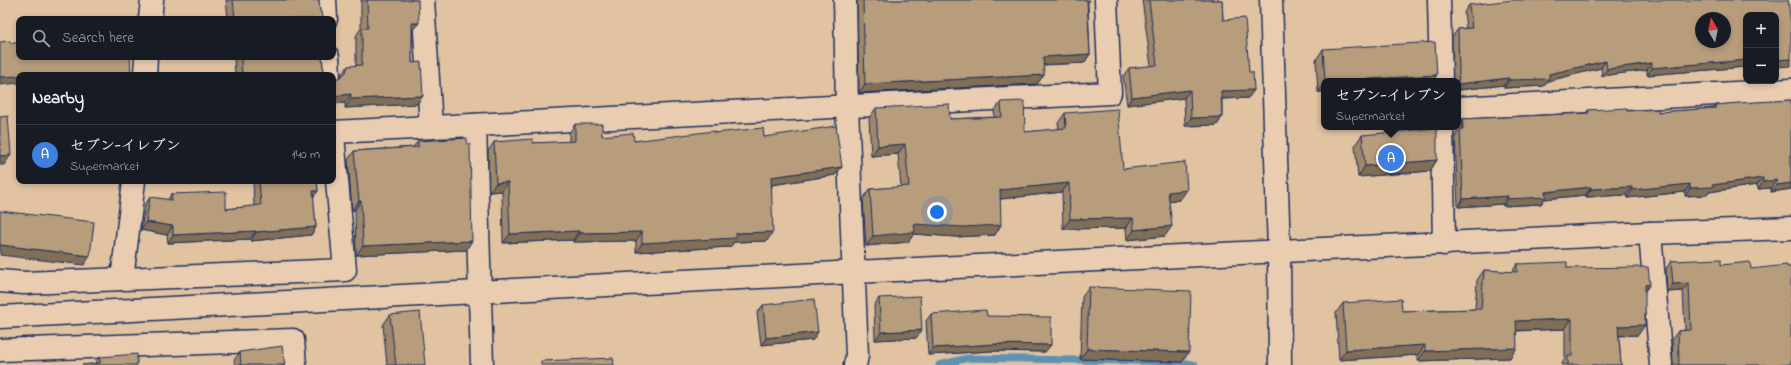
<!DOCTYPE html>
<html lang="en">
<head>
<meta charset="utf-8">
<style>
  body { margin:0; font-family:"Indie Flower","Klee One",sans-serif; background:#20242c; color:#f1f3f6 }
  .controls { position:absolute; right:12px; top:12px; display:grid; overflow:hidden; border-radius:8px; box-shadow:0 2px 6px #0003 }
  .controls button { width:36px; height:36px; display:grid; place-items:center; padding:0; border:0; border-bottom:1px solid #363941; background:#171b24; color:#f1f3f6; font:20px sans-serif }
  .compass { position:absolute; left:1695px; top:12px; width:36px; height:36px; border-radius:50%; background:#171b24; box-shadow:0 2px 6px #0003; rotate:351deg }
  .you { position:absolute; left:937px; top:212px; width:14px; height:14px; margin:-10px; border:3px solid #fff; border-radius:50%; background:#1a73e8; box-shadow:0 0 0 6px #1a73e833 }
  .badge { display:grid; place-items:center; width:26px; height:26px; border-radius:50%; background:#919bb2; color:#fff; font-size:13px; font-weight:700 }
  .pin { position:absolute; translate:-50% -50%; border:2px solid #fff; box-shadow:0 1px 4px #0006 }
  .popup { position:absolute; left:1321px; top:78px; width:140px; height:52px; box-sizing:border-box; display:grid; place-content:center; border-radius:8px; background:#171b24; filter:drop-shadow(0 1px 3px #0005); font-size:13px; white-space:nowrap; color:#9ea1a6 }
  .popup b { font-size:15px; color:#f1f3f6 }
  .popup::after { content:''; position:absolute; left:50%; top:100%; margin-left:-8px; border:8px solid transparent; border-top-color:#171b24 }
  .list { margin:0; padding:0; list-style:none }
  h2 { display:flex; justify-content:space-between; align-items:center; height:52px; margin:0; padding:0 16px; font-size:17px }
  h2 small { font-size:13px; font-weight:400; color:#9ea1a6 }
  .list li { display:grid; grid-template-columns:26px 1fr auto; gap:12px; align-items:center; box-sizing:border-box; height:60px; padding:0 16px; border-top:1px solid #363941 }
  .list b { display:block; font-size:15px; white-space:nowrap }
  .list p { margin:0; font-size:13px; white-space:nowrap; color:#9ea1a6 }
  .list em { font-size:13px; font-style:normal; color:#9ea1a6 }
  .icon { flex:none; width:22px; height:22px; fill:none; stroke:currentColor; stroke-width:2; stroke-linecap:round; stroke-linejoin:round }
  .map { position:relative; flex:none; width:1791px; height:365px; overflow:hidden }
  .search { position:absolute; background:#171b24; box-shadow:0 2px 6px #0003; left:16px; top:16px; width:320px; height:44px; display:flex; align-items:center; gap:10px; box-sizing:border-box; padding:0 14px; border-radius:8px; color:#9ea1a6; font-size:15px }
  .panel { position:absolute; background:#171b24; box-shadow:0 2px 6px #0003; left:16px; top:72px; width:320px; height:112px; border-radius:8px }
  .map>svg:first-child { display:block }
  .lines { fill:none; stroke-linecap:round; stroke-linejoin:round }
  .stream { stroke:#5e91b3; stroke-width:7 }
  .street-casing { stroke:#1b2f5e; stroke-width:25 }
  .secondary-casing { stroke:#1b2f5e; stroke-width:25 }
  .street { stroke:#eacdb1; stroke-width:22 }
  .secondary { stroke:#eacdb1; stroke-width:22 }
  .wall { fill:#9e876b; stroke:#1b2f5e }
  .shaded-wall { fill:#816e57; stroke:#1b2f5e }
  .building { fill:#b89d7c; stroke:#1b2f5e; fill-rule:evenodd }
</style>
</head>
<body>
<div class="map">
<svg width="1791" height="365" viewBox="0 0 1791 365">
  <rect width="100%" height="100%" fill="#e1c3a2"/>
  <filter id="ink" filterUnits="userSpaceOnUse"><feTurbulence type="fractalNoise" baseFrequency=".025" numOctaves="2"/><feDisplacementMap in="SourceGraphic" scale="8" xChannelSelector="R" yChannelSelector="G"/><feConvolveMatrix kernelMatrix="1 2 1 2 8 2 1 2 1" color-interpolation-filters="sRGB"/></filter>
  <g filter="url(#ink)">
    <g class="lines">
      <path class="stream" d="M939 365 968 358 1182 362 1195 365"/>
      <defs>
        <g id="street">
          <path d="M325 0 326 19"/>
          <path d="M423 0 431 127"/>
          <path d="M845 0 847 106 857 356 855 365"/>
          <path d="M1439 0 1441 81"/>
          <path d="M150 19 152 0"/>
          <path d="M328 57 329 75"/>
          <path d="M145 75 146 57"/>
          <path d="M1458 108 1791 90"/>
          <path d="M475 125 482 365"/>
          <path d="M1442 127 1444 244"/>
          <path d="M333 132 1110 93 1106 0"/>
          <path d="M1650 233 1661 365"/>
          <path d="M122 279 134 181"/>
          <path d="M0 281 24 283 345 270 333 136"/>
          <path d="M0 350 293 340 295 365"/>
        </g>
        <g id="secondary">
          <path d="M1271 0 1279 252 1280 365"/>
          <path d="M0 317 855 272 1650 233 1791 228"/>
        </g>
      </defs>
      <use href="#street" class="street-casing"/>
      <use href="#secondary" class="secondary-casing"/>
      <use href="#street" class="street"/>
      <use href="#secondary" class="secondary"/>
    </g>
    <g class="wall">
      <path d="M226 0H319L320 11 324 19H228Z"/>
      <path d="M361 0H418L412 31V63L417 104 345 108V103L333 104V78L336 79 341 77V75L348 66H356V36L361 28Z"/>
      <path d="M857 0H1090L1088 3 1090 54 1084 63 1043 65 1044 75 1037 84 859 93Z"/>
      <path d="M1142 0H1222L1223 20 1249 72 1254 90 1248 98 1222 99V117L1217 125 1185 126 1184 98 1127 105 1123 76 1129 68 1151 66Z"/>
      <path d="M1469 5 1746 15V69H1745V67L1647 75V70L1602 76 1601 68 1548 81 1544 86 1504 88V85L1458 90V81H1453L1452 37 1458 29 1466 28 1464 12Z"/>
      <path d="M1323 49 1437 75 1432 81H1324V92H1318L1316 60Z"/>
      <path d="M234 57H322L323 67 325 73 327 75H235Z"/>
      <path d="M1791 100V189L1771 192V188L1758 189 1757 185 1709 192 1707 195 1685 196V192L1627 198 1626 195 1586 197V195L1544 199 1541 204 1503 206V204L1458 207 1455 136 1457 133V127H1458V125L1462 119 1586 113 1588 110 1658 112 1714 108 1716 105Z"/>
      <path d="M1001 102 1025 132 1059 129 1058 123 1065 113 1123 169 1180 200 1169 201 1165 236 1127 240 1126 228 1063 229 1062 192 1000 199 995 235 956 237 914 234 908 242 866 246 863 199 870 189 901 187 898 154 871 156 869 118 876 108 950 119 995 117 994 111Z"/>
      <path d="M575 124 602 136 634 141 714 133 764 137 842 167 835 175 772 185 767 241 734 242 730 247 636 252V241L573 242V240L503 243 502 191 489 192 488 151 494 142 533 143 569 142V133Z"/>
      <path d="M1362 135 1437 160 1430 171 1358 177 1355 145Z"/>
      <path d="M418 141 466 250 356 255 355 210H352L348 160 354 151 413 147Z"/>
      <path d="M253 181H317L318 191 313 197 316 227 311 235 251 241 250 239 168 243 167 235 141 230 145 205 150 197 168 200 171 194 226 209 254 206Z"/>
      <path d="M1671 261 1721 265 1751 269 1791 365H1673L1672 339 1678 331 1685 330 1683 291 1667 292 1666 269Z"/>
      <path d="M1517 264 1567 268 1645 291 1638 335 1619 336 1621 365H1561L1565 359V329L1516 331 1510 358 1418 361V355L1339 360 1336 313 1343 303 1402 311 1475 309 1477 280 1484 270 1512 272Z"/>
      <path d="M1089 287 1182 362 1080 359 1082 297Z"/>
      <path d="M879 298 916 338 875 340 874 305Z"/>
      <path d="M763 305 813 340 761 345 757 313Z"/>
      <path d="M931 314 987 316 1045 352 991 351 928 355 926 321Z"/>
      <path d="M390 315 425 365H387L383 325Z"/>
      <path d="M240 352 285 365H235L234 360Z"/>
      <path d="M100 357 137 365 95 363Z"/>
    </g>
    <g class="shaded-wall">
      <path d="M412 23H419L412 31 405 32Z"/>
      <path d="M1090 54 1084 63 1037 65 1043 57Z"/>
      <path d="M1791 59V66L1776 67V60Z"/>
      <path d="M1746 60V65L1745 67 1647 75 1652 68Z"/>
      <path d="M1606 61 1601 68 1548 81 1544 86 1504 88 1509 80 1549 74Z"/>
      <path d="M1652 63 1647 70 1602 76 1607 69Z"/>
      <path d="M1044 75 1037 84 859 93 865 84Z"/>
      <path d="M1437 75 1432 81H1338Z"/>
      <path d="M19 76V83L0 85V77Z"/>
      <path d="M1509 78 1504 85 1458 90V84Z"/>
      <path d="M1324 83V92H1318Z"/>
      <path d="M1190 90 1184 98 1127 105 1132 97Z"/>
      <path d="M1254 90 1248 98 1216 99 1221 91Z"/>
      <path d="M351 94 345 103 333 104V96Z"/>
      <path d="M423 96 417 104 345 108 351 99Z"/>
      <path d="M1222 117 1217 125 1185 126 1191 118Z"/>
      <path d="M905 144 898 154 871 156 878 146Z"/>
      <path d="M11 155 4 165H0V156Z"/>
      <path d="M1437 160 1430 171 1358 177 1365 166Z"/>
      <path d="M842 167 835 175 765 186 771 177Z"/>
      <path d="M1763 178 1757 185 1709 192 1707 195 1685 196 1690 188Z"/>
      <path d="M1776 180 1771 188 1758 189 1763 182Z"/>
      <path d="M508 182 502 191 489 192 496 183Z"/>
      <path d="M1069 183 1062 192 993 200 1000 190Z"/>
      <path d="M1791 183V189L1771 192 1777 185Z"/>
      <path d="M1690 184 1685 192 1627 198 1632 190Z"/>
      <path d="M1591 187 1586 195 1544 199 1541 204 1503 206 1508 199 1545 192Z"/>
      <path d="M1632 187 1626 195 1586 197 1591 189Z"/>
      <path d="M1187 190 1180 200 1162 201 1168 192Z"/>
      <path d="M313 191H318L312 199Z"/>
      <path d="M1508 196 1503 204 1458 207 1463 199Z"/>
      <path d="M359 201H361L355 210H352Z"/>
      <path d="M1133 218 1126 228 1063 229 1070 219Z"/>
      <path d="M146 222 173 226 167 235 141 230Z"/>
      <path d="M914 224 1001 225 995 235 956 237 914 234 908 242 866 246 873 236Z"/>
      <path d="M1172 226 1165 236 1127 240 1134 230Z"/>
      <path d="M316 227 311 235 251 241 256 232Z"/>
      <path d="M256 231 250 239 168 243 173 235Z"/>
      <path d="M579 231 573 240 503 243 510 234Z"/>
      <path d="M642 232 636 241 573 242 579 233Z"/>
      <path d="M773 232 767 241 734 242 730 247 636 252 642 243 736 233Z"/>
      <path d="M472 241 466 250 356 255 363 246Z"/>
      <path d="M0 245 90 256 84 265 0 255Z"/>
      <path d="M1689 283 1683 291 1667 292 1673 284Z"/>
      <path d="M1650 284 1643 294 1645 285Z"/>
      <path d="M1572 319 1565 329 1509 331 1516 321Z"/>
      <path d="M1645 325 1638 335 1611 336 1618 326Z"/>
      <path d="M922 330 916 338 875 340 881 332Z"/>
      <path d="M818 332 813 340 761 345 766 338Z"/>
      <path d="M996 344 1051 345 1045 352 991 351 928 355 933 348Z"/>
      <path d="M1425 345 1418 355 1339 360 1346 350Z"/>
      <path d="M1517 348 1510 358 1418 361 1425 351Z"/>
      <path d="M1087 349 1189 352 1182 362 1080 359Z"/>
    </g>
    <g class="building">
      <path d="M233 0H319L320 11 324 19H235Z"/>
      <path d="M367 0H418L419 23H412V63L421 62 423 96 351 99V94L333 96V78L336 79 342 76 346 72 348 66 362 65V28H368Z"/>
      <path d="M863 0H1087L1090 54 1043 57 1044 75 865 84Z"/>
      <path d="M1149 0H1222L1223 20 1245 18 1249 72H1253L1254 90 1221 91 1222 117 1191 118 1190 90 1132 97 1129 68 1157 65Z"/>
      <path d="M1513 0H1788L1791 25V59L1776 60V15H1746V60L1652 68V63L1607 69 1606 61 1549 74V79L1509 80V78L1458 84 1459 73 1458 29 1472 28 1469 5ZM1701 18H1725V42H1701Z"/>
      <path d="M10 41V43H19V57H130L131 75H19V76L0 77V42Z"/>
      <path d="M1435 42 1437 75 1338 81H1325L1323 49Z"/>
      <path d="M241 57H322L323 67 325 73 327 75H242Z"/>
      <path d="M1791 100V183L1777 185 1776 180 1763 182V178L1712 185 1713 187 1690 188V184L1632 190V187L1591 189V187L1545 192 1546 197 1508 199V196L1463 199 1460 129H1463L1462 119 1589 113 1588 110 1627 108V111L1658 109V112L1716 108V105L1738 103Z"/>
      <path d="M1024 101 1025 132 1066 128 1065 113 1118 109 1123 169 1185 162 1187 190 1168 192 1172 226 1134 230 1133 218 1070 219 1069 183 1000 190 1001 225 963 227 914 224 915 232 873 236 870 189 909 186 905 144 878 146 876 108 949 104 950 119 1002 117 1001 102Z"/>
      <path d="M8 116 11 155 0 156V117Z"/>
      <path d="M575 124H602V136L633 133 634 141 714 131V133L763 128 764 137 836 126 842 167 771 177 773 232 736 233V238L642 243V232L579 233V231L510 234 508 182 496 183 494 142 533 139V143L575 141Z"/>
      <path d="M1437 128V160L1365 166 1362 135Z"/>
      <path d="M467 138V144H470L472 241 363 246 361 201H359L354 151 418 147V141Z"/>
      <path d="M259 181H317L318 191H313L316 227 256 232V231L173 235V226L146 222 150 197 172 200 171 194 226 192V209L261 205Z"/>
      <path d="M0 211 94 222 90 256 0 245Z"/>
      <path d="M1721 259V265L1750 262 1751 269 1787 265V267H1791V364L1781 365H1679L1678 331 1691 330 1689 283 1673 284 1671 261Z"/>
      <path d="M1567 262V268L1648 267 1650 284 1645 285V325L1618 326 1621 365H1568V356H1572V319L1516 321 1517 348 1425 351V345L1346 350 1343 303 1401 299 1402 311 1481 309 1484 270 1517 272V264Z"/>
      <path d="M1089 287 1191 291 1189 352 1087 349Z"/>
      <path d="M920 296 922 330 881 332 879 298Z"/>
      <path d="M814 299 818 332 766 338 763 305Z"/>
      <path d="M986 310 987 316 1051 317V345L996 344 933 348 931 314Z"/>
      <path d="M420 312 425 365H396L390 315Z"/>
      <path d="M282 346 285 365H241L240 352Z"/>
      <path d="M137 354V365H82L100 363V357Z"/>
      <path d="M613 358 614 365H541V361Z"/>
    </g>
  </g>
</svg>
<div class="controls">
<button>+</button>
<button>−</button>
</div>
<svg class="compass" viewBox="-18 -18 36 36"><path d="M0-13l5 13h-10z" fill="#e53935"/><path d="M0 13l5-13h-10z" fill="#9ea1a6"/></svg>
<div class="you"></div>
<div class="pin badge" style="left:1391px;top:158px;background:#3f7fe0">A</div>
<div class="popup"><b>セブン-イレブン</b>Supermarket</div>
<div class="search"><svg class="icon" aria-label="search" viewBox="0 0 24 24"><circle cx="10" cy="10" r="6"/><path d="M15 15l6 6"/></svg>Search here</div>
<section class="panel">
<h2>Nearby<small></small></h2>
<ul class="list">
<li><span class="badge" style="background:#3f7fe0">A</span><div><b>セブン-イレブン</b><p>Supermarket</p></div><em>140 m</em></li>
</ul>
</section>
</div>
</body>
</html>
